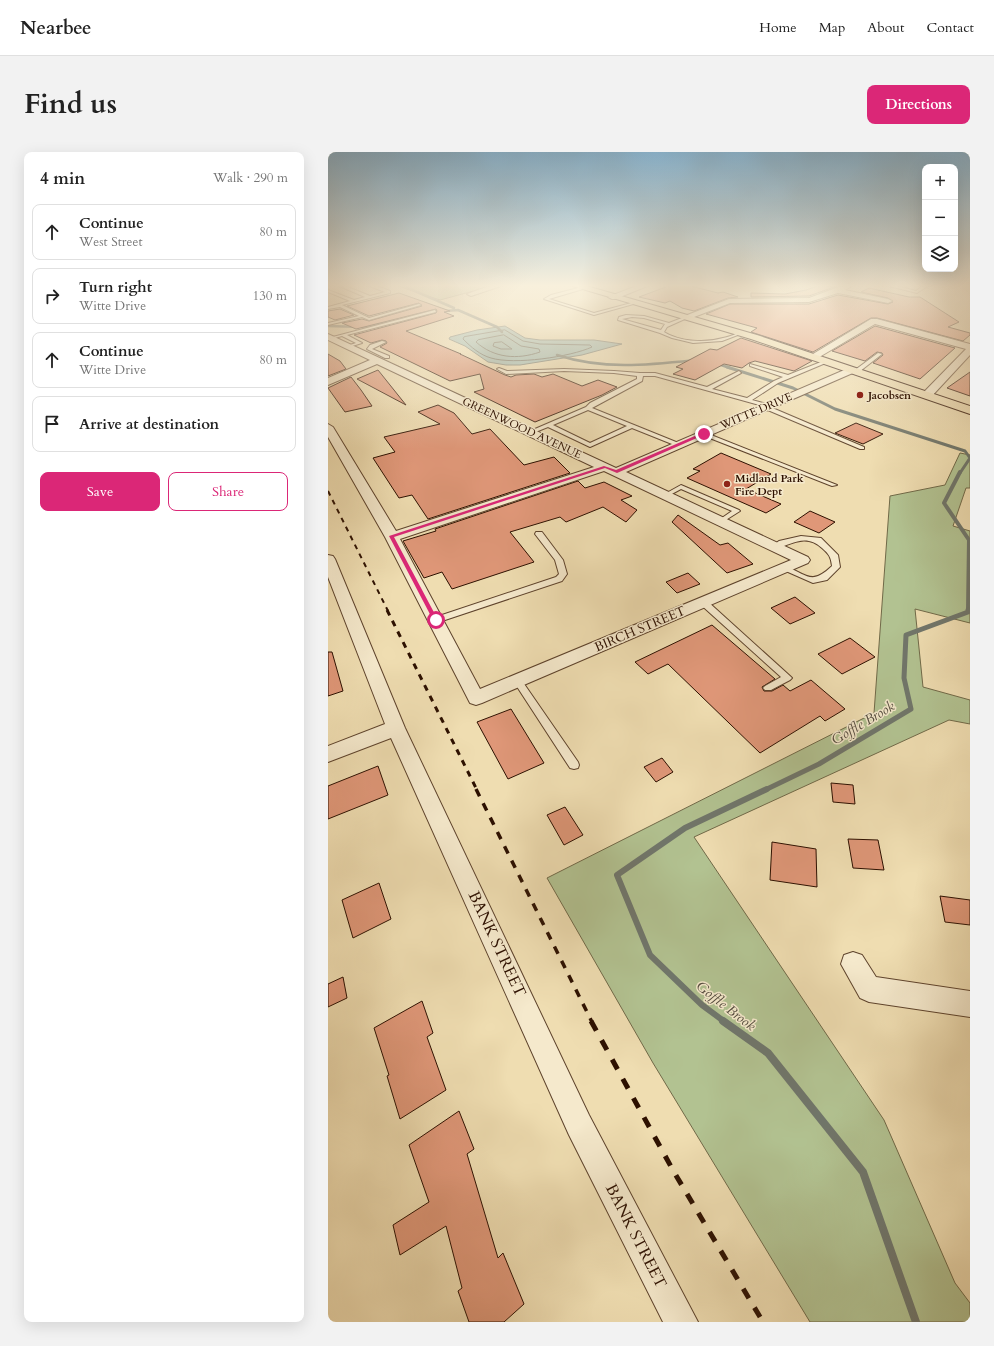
<!DOCTYPE html>
<html lang="en">
<head>
<meta charset="utf-8">
<style>
  body { margin:0; font-family:Cardo,serif; background:#f2f2f2; color:#222 }
  .controls { position:absolute; right:12px; top:12px; display:grid; overflow:hidden; border-radius:8px; box-shadow:0 4px 16px #0002 }
  .controls button { width:36px; height:36px; display:grid; place-items:center; padding:0; border:0; border-bottom:1px solid #e0e0e0; background:#fff; color:#222; font:20px sans-serif }
  .stop { position:absolute; width:12px; height:12px; margin:-9px; border:3px solid #db2777; border-radius:50%; background:#fff }
  .stop.end { background:#db2777; border-color:#fff; box-shadow:0 1px 4px #0008 }
  .list { margin:0; padding:0; list-style:none }
  h2 { display:flex; justify-content:space-between; align-items:center; height:52px; margin:0; padding:0 16px; font-size:17px }
  h2 small { font-size:13px; font-weight:400; color:#767676 }
  .list li { display:grid; grid-template-columns:26px 1fr auto; gap:12px; align-items:center; box-sizing:border-box; height:56px; margin:0 8px 8px; padding:0 8px; border:1px solid #e0e0e0; border-radius:8px }
  .list b { display:block; font-size:15px; white-space:nowrap }
  .list p { margin:0; font-size:13px; white-space:nowrap; color:#767676 }
  .list em { font-size:13px; font-style:normal; color:#767676 }
  .actions { display:flex; gap:8px; padding:12px 16px }
  .actions a { flex:1; padding:9px 0; border:1px solid #db2777; border-radius:8px; text-align:center; font-size:14px; color:#db2777 }
  .actions .main { background:#db2777; color:#fff }
  .icon { flex:none; width:22px; height:22px; fill:none; stroke:currentColor; stroke-width:2; stroke-linecap:round; stroke-linejoin:round }
  .map { position:relative; flex:none; width:642px; height:1170px; overflow:hidden; border-radius:8px }
  header { display:flex; align-items:center; gap:24px; box-sizing:border-box; height:56px; padding:0 20px; background:#fff; border-bottom:1px solid #e0e0e0 }
  header strong { font-size:19px }
  nav { display:flex; gap:22px; margin-inline-start:auto; font-size:14px }
  .intro { display:flex; align-items:center; justify-content:space-between; box-sizing:border-box; height:96px; padding:0 24px }
  h1 { margin:0; font-size:28px }
  .button { padding:10px 18px; border-radius:8px; background:#db2777; color:#fff; font-size:14px; font-weight:700 }
  main { display:flex; gap:24px; padding:0 24px }
  aside { flex:1; background:#fff; border-radius:8px; box-shadow:0 4px 16px #0002 }
  .map>svg:first-child { display:block }
  .green { fill:#b2c291; stroke:#706948 }
  .water { fill:#9cbab3; stroke:#70766b }
  .lines { fill:none; stroke-linecap:round; stroke-linejoin:round }
  .shore { stroke:#64655a; stroke-width:1 }
  .stream-far5 { stroke:#70766b; stroke-width:2.5 }
  .stream-far4 { stroke:#70766b; stroke-width:3 }
  .stream-far3 { stroke:#70766b; stroke-width:4 }
  .stream-far2 { stroke:#70766b; stroke-width:5 }
  .stream-far1 { stroke:#70766b; stroke-width:6 }
  .stream { stroke:#70766b; stroke-width:8 }
  .building { fill:#df9778; stroke:#2d1000 }
  .service-casing { stroke:#5e432c; stroke-width:2 }
  .minor-casing { stroke:#5e432c; stroke-width:2 }
  .primary-casing { stroke:#2d1000; stroke-width:2 }
  .service { fill:#f5e9cc; fill-rule:evenodd }
  .minor { fill:#f5e9cc; fill-rule:evenodd }
  .primary { fill:#efddb1; fill-rule:evenodd }
  .rail-far3 { stroke:#2d1000; stroke-width:2; stroke-dasharray:5 5; stroke-linecap:butt }
  .rail-far2 { stroke:#2d1000; stroke-width:3; stroke-dasharray:6 6; stroke-linecap:butt }
  .rail-far1 { stroke:#2d1000; stroke-width:3.5; stroke-dasharray:8 8; stroke-linecap:butt }
  .rail { stroke:#2d1000; stroke-width:5; stroke-dasharray:11 11; stroke-linecap:butt }
  .route { fill:#db2777 }
  .poi-dot { fill:#8f2418; stroke:#f5e9cc; stroke-width:1.5 }
  .labels { text-anchor:middle; dominant-baseline:central; stroke-width:3; stroke-linejoin:round; paint-order:stroke }
  .far-poi-label { font-size:11px; font-weight:bold; fill:#2d1000; stroke:#f5e9cc; text-anchor:start }
  .far-street-label { font-size:11px; fill:#2d1000; stroke:#f5e9cc }
  .street-label { font-size:13px; fill:#2d1000; stroke:#f5e9cc }
  .water-label { font-size:14px; font-style:italic; fill:#544c3f; stroke:#f5e9cc }
  .near-street-label { font-size:16px; fill:#2d1000; stroke:#f5e9cc }
</style>
</head>
<body>
<header>
<strong>Nearbee</strong>
<nav><a>Home</a><a>Map</a><a>About</a><a>Contact</a></nav>
</header>
<div class="intro"><h1>Find us</h1><a class="button">Directions</a></div>
<main>
<aside>
<h2>4 min<small>Walk · 290 m</small></h2>
<ul class="list">
<li><svg class="icon" aria-label="ahead" viewBox="0 0 24 24"><path d="M12 20V5M6 11l6-6 6 6"/></svg><div><b>Continue</b><p>West Street</p></div><em>80 m</em></li>
<li><svg class="icon" aria-label="right" viewBox="0 0 24 24"><path d="M7 20v-9h11M14 6l5 5-5 5"/></svg><div><b>Turn right</b><p>Witte Drive</p></div><em>130 m</em></li>
<li><svg class="icon" aria-label="ahead" viewBox="0 0 24 24"><path d="M12 20V5M6 11l6-6 6 6"/></svg><div><b>Continue</b><p>Witte Drive</p></div><em>80 m</em></li>
<li><svg class="icon" aria-label="arrive" viewBox="0 0 24 24"><path d="M6 21V4h12l-3 4 3 4H6"/></svg><div><b>Arrive at destination</b></div></li>
</ul>
<div class="actions"><a class="main">Save</a><a>Share</a></div>
</aside>
<div class="map">
<svg width="642" height="1170" viewBox="0 0 642 1170">
  <rect width="100%" height="100%" fill="#efddb1"/>
  <filter id="stains"><feTurbulence type="fractalNoise" baseFrequency=".005" numOctaves="4"/><feColorMatrix values="0 0 0 0 .2 0 0 0 0 .09 0 0 0 0 .02 0 0 0 .5 -.17"/></filter>
  <radialGradient id="worn" r=".72"><stop offset=".6" stop-color="#630" stop-opacity="0"/><stop offset="1" stop-color="#630" stop-opacity=".3"/></radialGradient>
  <g class="green">
    <path d="M67 133H142L153 137 112 148Z"/>
    <path d="M632 301 642 303V336H638L625 374 642 379V471L587 457 595 535 642 548V572L621 568 366 685 556 968 627 1131 642 1151V1170H482L325 911 219 726 546 561 562 344 617 333Z"/>
  </g>
  <path class="water" d="M177 174 197 186 212 188H266L294 192 254 203 192 213H178L160 210 137 194 121 187 122 185 149 178Z"/>
  <g class="lines">
    <g class="shore">
      <path d="M177 178 195 189 212 192 262 193 264 195C242 205 186 213 163 206 152 203 143 195 135 187L136 185Z"/>
      <path d="M176 183 193 194 211 197 212 200C189 208 166 206 148 190L150 188Z"/>
      <path d="M174 190 184 197H173L165 194 166 191Z"/>
    </g>
    <g class="stream-far5">
      <path d="M73 133 126 156"/>
      <path d="M92 161 130 158 169 175 174 180"/>
      <path d="M0 174 36 175 63 168"/>
      <path d="M229 203C275 218 320 213 367 208"/>
      <path d="M387 211 402 216"/>
    </g>
    <path class="stream-far4" d="M399 215 465 236 507 257 637 299 642 306 632 321"/>
    <path class="stream-far3" d="M632 320 616 351 641 388 640 459"/>
    <path class="stream-far2" d="M437 638 491 612 583 557 576 526 578 483 640 460V458"/>
    <path class="stream-far1" d="M397 870 374 853 322 803 289 723 357 676 439 637"/>
    <path class="stream" d="M395 869 440 901 535 1020 588 1170"/>
  </g>
  <g class="building">
    <path d="M343 133H359L390 141 395 140 410 145 400 146 366 159 354 156 342 149 337 151 311 145Z"/>
    <path d="M492 133 506 135 481 144 423 145V141L457 142 478 138Z"/>
    <path d="M541 136 581 145H592L631 170 620 175 642 181V183L635 189 549 166H543L485 200 423 180 429 176 378 162 402 152H481L510 143 560 152 565 150 560 146 533 140Z"/>
    <path d="M71 141 122 159 116 160 126 164 78 179 133 202H132L177 223 183 225 188 223 206 222 214 225 225 222 254 234 270 228 289 235 274 243 207 270 146 240 156 237 152 222 122 229 52 195 59 191 58 189 54 188 43 191 26 183 108 161 109 159 108 157 28 177 14 171 34 167 41 169 94 154 91 151 41 164 19 154Z"/>
    <path d="M12 157 26 163 7 168 0 165V159Z"/>
    <path d="M547 174 627 196 592 227 545 211 555 203 554 201 549 200 537 209 504 199Z"/>
    <path d="M413 186 484 209 466 219 427 209 421 211 414 216 396 212 367 228 345 222 355 217 348 215 382 197 389 198Z"/>
    <path d="M0 202 12 209 18 217 0 224Z"/>
    <path d="M50 218 78 253 29 227Z"/>
    <path d="M642 220V244L619 236Z"/>
    <path d="M23 225 33 238 44 254 17 260 0 236Z"/>
    <path d="M110 253 126 261 144 282 162 277 196 313 226 305 242 321 100 367 84 343 71 346 45 306 67 300 56 285 112 272 90 260Z"/>
    <path d="M528 271 555 282 535 292 507 281Z"/>
    <path d="M393 301 443 322 418 337 453 352 438 361 359 326 372 319 365 317Z"/>
    <path d="M250 329 257 336 276 330 304 344 293 348 309 358 298 370 275 355 238 370 232 365 182 380 206 410 124 437 114 420 96 426 75 389 108 379 107 377Z"/>
    <path d="M482 359 507 370 491 381 466 370Z"/>
    <path d="M350 363 392 393 400 391 425 412 399 421 344 370Z"/>
    <path d="M360 421 372 432 349 441 338 430Z"/>
    <path d="M467 445 487 461 462 472 443 456Z"/>
    <path d="M384 473 447 527 434 535 436 539H444L455 533 462 539 483 528 517 557 497 569 492 564 432 601 340 512 320 522 307 510Z"/>
    <path d="M522 486 547 505 514 522 490 502Z"/>
    <path d="M0 500H4L15 539 0 544Z"/>
    <path d="M183 557 216 611 180 627 149 570Z"/>
    <path d="M334 606 345 620 328 630 316 615Z"/>
    <path d="M50 614 60 643 0 667V634Z"/>
    <path d="M503 631 525 633 527 652 505 650Z"/>
    <path d="M237 655 255 683 236 693 219 663Z"/>
    <path d="M520 687 550 688 556 718 525 716Z"/>
    <path d="M444 690 488 697 489 735 442 728Z"/>
    <path d="M51 731 63 767 25 786 14 748Z"/>
    <path d="M612 744 642 748V773L617 770Z"/>
    <path d="M15 825 19 846 0 855V832Z"/>
    <path d="M94 849 105 881 99 885 118 938 72 967 59 924 61 923 46 876Z"/>
    <path d="M131 959 146 997 139 1002 170 1106 175 1101 196 1152 176 1170H141L130 1139 134 1136 118 1074 72 1103 65 1073 101 1050 81 993Z"/>
  </g>
  <g class="lines">
    <defs>
      <g id="service">
        <path d="M9 133H15L42 144 57 140 39 133H46L62 139V141L14 153 41 166 91 152 93 153 41 168 34 165 0 173V171L31 164 12 155 0 157V155L22 149 0 140V138L26 148 37 145Z"/>
        <path d="M557 133H566L588 139 596 133H601L589 141Z"/>
        <path d="M254 135 255 137 221 147 266 161 307 150 309 151 266 163 216 147 223 143Z"/>
        <path d="M107 158 108 160 19 183 34 191 21 195 19 194 28 191 14 184 3 187 1 186Z"/>
        <path d="M298 163 316 164 341 171 359 164V166L339 175 336 180C352 190 378 191 395 186 401 185 407 182 413 180L415 181 394 189 365 191 344 186 332 181 290 168 291 165ZM304 165 316 166 337 172 333 178 294 167Z"/>
        <path d="M54 189 58 190 44 197 61 204V206H57L39 197 42 193Z"/>
        <path d="M550 201 554 202 531 220H527V218Z"/>
        <path d="M498 208 500 210 450 231 424 248 442 253V255L536 295V297H532L435 256V254L327 224H315L314 229 264 256 353 292V294H349L304 276 262 295 220 275 205 281 200 280 258 255 262 251 309 227V224L286 221 236 219 178 222 169 217 171 216 179 219 236 217 286 219 312 221H327L379 235 411 219 413 221 384 237 419 246 446 229 455 225 422 214V212L460 223ZM260 258 299 274 262 291 225 273Z"/>
        <path d="M374 281H378L509 333 504 334 374 283Z"/>
        <path d="M353 333 411 358 412 359 393 371 389 369 391 368 404 359 353 337 340 344 335 343Z"/>
        <path d="M208 380H214L235 408 239 422 234 429 111 470H105L104 468 105 466 228 425 231 422 227 408 207 382Z"/>
        <path d="M473 384 493 386 510 403 512 415 499 428 485 431 451 416 455 414H458C480 424 484 433 504 414 503 405 501 402 494 396 478 381 464 392 447 397L443 395 451 389Z"/>
        <path d="M375 447 378 448 462 524 464 526 462 528 443 538H437L435 536 437 534 453 525 372 452V448Z"/>
        <path d="M189 525 192 526 250 610 251 613 250 616 246 617 242 616 186 530 184 528 186 526Z"/>
      </g>
      <g id="minor">
        <path d="M164 133H176L143 144 139 142Z"/>
        <path d="M311 133H322L287 147H284L280 145Z"/>
        <path d="M516 133H526L517 138 560 147 564 149 560 151 510 141 481 150 402 151 361 167H355L354 165 401 147 481 146Z"/>
        <path d="M543 167H549L642 192V203L603 245H595L594 243 595 241 638 197 547 172 488 207 485 208 480 205Z"/>
        <path d="M0 182 288 316 521 216H527L529 218 527 220 298 320 480 405 482 408 480 411 154 551 148 553 142 551 57 385 0 285V272L5 275 68 379 266 315 49 212 0 233V226L42 208 0 188ZM276 319 463 408 152 537 72 387Z"/>
        <path d="M0 403 5 404 7 407 77 576 261 963 370 1170H335L241 983 63 586 0 610V594L57 572 0 425Z"/>
        <path d="M525 800 534 803 548 825 642 839V865L541 850 532 846 513 812 516 803Z"/>
      </g>
      <path id="primary" d="M241 133H255L429 183 642 254V262L423 187Z"/>
    </defs>
    <use href="#service" class="service-casing"/>
    <use href="#minor" class="minor-casing"/>
    <use href="#primary" class="primary-casing"/>
    <use href="#service" class="service"/>
    <use href="#minor" class="minor"/>
    <use href="#primary" class="primary"/>
    <path class="rail-far3" d="M0 339 60 459"/>
    <path class="rail-far2" d="M59 458 149 638"/>
    <path class="rail-far1" d="M148 637 264 870"/>
    <path class="rail" d="M263 869 346 1020 435 1170"/>
  </g>
  <linearGradient id="sky" x2="0" y2="1"><stop stop-color="#89b6d3"/><stop offset="0.45" stop-color="#f8f0dc"/><stop offset="1" stop-color="#f8f0dc" stop-opacity="0"/></linearGradient>
  <rect width="642" height="297" fill="url(#sky)"/>
  <path class="route" d="M376 280 378 282 289 321 277 316 66 385 110 468V469L105 468 61 384 276 314 288 318Z"/>
  <g class="poi-dot">
    <circle cx="532" cy="243" r="4"/>
    <circle cx="399" cy="332" r="4"/>
  </g>
  <g class="labels">
    <g class="far-poi-label">
      <text x="540" y="243">Jacobsen</text>
      <text x="407" y="326">Midland Park<tspan x="407" dy="13">Fire Dept</tspan></text>
    </g>
    <g class="far-street-label">
      <text transform="translate(428 259) rotate(-23)">WITTE DRIVE</text>
      <text transform="translate(194 276) rotate(25)">GREENWOOD AVENUE</text>
    </g>
    <g class="street-label">
      <text transform="translate(312 477) rotate(-23)">BIRCH STREET</text>
    </g>
    <g class="water-label">
      <text transform="translate(535 571) rotate(-31)">Goffle Brook</text>
      <text transform="translate(398 854) rotate(38)">Goffle Brook</text>
    </g>
    <g class="near-street-label">
      <text transform="translate(169 792) rotate(65)">BANK STREET</text>
      <text transform="translate(308 1084) rotate(63)">BANK STREET</text>
    </g>
  </g>
  <rect width="100%" height="100%" filter="url(#stains)"/>
  <rect width="100%" height="100%" fill="url(#worn)"/>
</svg>
<div class="controls">
<button>+</button>
<button>−</button>
<button><svg class="icon" aria-label="layers" viewBox="0 0 24 24"><path d="M12 4l9 5-9 5-9-5zM3 14l9 5 9-5"/></svg></button>
</div>
<div class="stop" style="left:108px;top:468px"></div>
<div class="stop end" style="left:376px;top:282px"></div>
</div>
</main>
</body>
</html>
